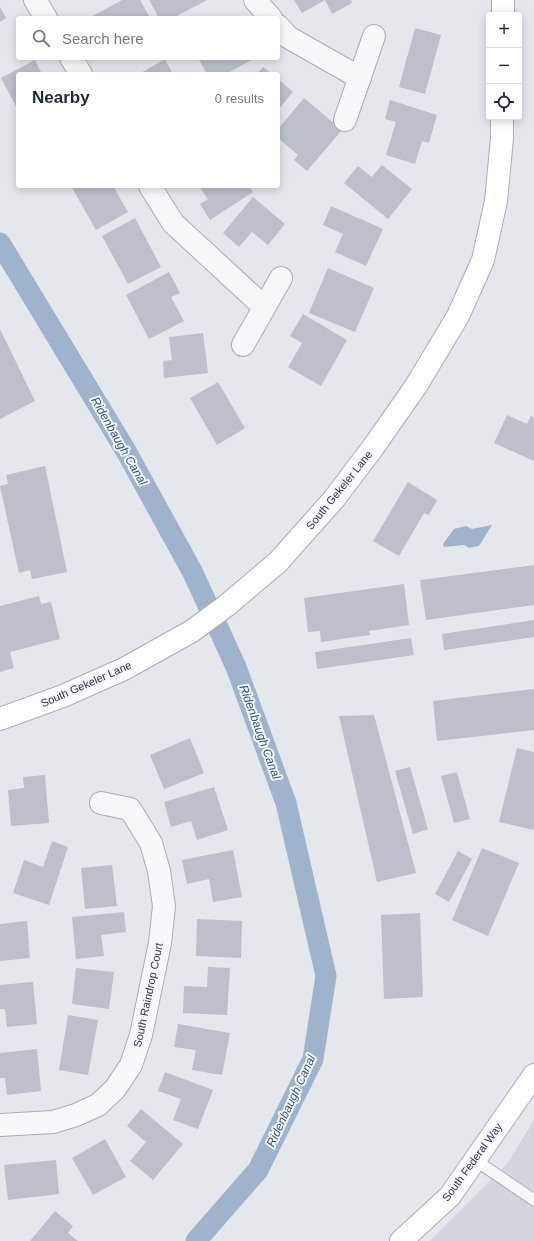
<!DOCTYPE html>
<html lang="en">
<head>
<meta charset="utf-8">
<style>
  body { margin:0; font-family:Arial,sans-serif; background:#f2f2f3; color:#1f2937 }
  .controls { position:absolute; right:12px; top:12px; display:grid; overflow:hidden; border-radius:4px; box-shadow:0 2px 10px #0003 }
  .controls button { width:36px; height:36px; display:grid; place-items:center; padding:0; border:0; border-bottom:1px solid #e0e1e3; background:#fff; color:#1f2937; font:20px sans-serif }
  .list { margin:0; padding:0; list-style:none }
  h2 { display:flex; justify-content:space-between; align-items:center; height:52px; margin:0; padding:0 16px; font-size:17px }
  h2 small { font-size:13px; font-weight:400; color:#747a83 }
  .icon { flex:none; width:22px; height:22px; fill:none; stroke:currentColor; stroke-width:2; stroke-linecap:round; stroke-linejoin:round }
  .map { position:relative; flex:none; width:534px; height:1241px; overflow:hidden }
  .search { position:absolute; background:#fff; box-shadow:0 2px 10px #0003; left:16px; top:16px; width:264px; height:44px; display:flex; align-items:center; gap:10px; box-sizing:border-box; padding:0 14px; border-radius:4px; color:#747a83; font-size:15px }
  .panel { position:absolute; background:#fff; box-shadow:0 2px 10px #0003; left:16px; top:72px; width:264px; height:116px; border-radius:4px }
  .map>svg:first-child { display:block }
  .built { fill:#d2d6de }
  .water { fill:#9fb4cc }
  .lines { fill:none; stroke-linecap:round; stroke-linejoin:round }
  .canal { stroke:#9fb4cc; stroke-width:21 }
  .building { fill:#bbc0ca }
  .lane-casing { stroke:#a9aeb7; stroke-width:13 }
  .street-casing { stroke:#a9aeb7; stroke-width:24 }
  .secondary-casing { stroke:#a9aeb7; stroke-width:24 }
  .lane { stroke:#f7f8fa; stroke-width:11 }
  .street { stroke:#f7f8fa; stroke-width:22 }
  .secondary { stroke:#fff; stroke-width:22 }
  .labels { text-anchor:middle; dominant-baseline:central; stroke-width:4; stroke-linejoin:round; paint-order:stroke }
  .street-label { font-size:11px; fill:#2b3445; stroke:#f4f6f9 }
  .water-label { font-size:12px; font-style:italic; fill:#34527a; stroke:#f4f6f9 }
</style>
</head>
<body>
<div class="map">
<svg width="534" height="1241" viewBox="0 0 534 1241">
  <rect width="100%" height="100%" fill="#e4e7ec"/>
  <path class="built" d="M534 1120V1241H430L507 1164Z"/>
  <path class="water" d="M492 525 479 546 469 548 464 545 444 547 443 544 454 529 466 526 472 529Z"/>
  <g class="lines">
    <path class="canal" d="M0 243 126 451 193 573 236 667 286 803 326 976 313 1059 258 1170 196 1241"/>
  </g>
  <g class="building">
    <path d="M122 0H140L150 18H89Z"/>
    <path d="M149 0H207L173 18H159Z"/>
    <path d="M294 0H351L352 3 332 14 325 0 302 13Z"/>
    <path d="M0 7 6 18 0 22Z"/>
    <path d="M415 28 441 35 425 94 399 87Z"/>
    <path d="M198 58H255L226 74H207Z"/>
    <path d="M165 59 173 74H139Z"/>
    <path d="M35 60 42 74H18V110L1 78Z"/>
    <path d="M263 67 272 74H257Z"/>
    <path d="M278 79 293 92 278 110Z"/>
    <path d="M304 98 342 130 307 171 294 160 298 155 278 138V129Z"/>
    <path d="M390 100 437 115 429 143 422 141 415 164 386 155 396 122 385 119Z"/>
    <path d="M382 165 412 189 388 219 344 183 358 166 372 177Z"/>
    <path d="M71 186H113L128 212 96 230Z"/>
    <path d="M199 186H249L253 192 210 220 200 204 208 199Z"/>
    <path d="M253 197 285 224 268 245 252 232 239 247 223 233Z"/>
    <path d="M331 206 383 229 366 266 335 252 343 234 323 225Z"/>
    <path d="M135 218 161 267 128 284 102 236Z"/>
    <path d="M328 268 374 288 355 332 309 313Z"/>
    <path d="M169 272 180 293 171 297 184 321 149 339 126 295Z"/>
    <path d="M303 314 347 340 321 386 288 367 302 343 290 336Z"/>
    <path d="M0 329 35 401 0 419Z"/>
    <path d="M203 333 208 373 164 378 163 361 172 360 169 337Z"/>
    <path d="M218 382 245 428 217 445 190 398Z"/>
    <path d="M507 415 527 424 531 416 534 418V461L494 443Z"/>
    <path d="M45 466 67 572 32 579 30 570 19 573 0 486 8 484 6 475Z"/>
    <path d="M408 482 437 500 429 515 424 513 399 556 373 541Z"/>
    <path d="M534 565V605L426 620 420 580Z"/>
    <path d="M404 584 409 625 369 631 370 635 321 642 320 631 308 632 304 598Z"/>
    <path d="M39 596 41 604 51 602 60 639 10 652 14 668 0 672V606Z"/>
    <path d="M534 620V637L444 650 442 634Z"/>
    <path d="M411 638 414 655 317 669 315 652Z"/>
    <path d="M534 689V730L437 741 433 701Z"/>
    <path d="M374 715 416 873 377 882 339 716Z"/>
    <path d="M190 738 204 773 164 789 150 755Z"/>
    <path d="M517 748 534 752V830L499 822Z"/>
    <path d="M410 767 428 829 413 834 395 771Z"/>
    <path d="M457 772 470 819 454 823 441 776Z"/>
    <path d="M45 775 49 823 11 826 8 790 24 788 23 777Z"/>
    <path d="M214 787 228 830 197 840 191 821 171 827 164 802Z"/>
    <path d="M52 841 68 847 49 905 13 893 24 860 43 867Z"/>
    <path d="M482 848 519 863 488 936 452 920Z"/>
    <path d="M233 850 242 897 213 902 209 879 187 884 182 860Z"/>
    <path d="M458 851 472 859 449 902 435 894Z"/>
    <path d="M112 865 117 906 85 909 81 868Z"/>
    <path d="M124 912 126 932 101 935 104 956 76 959 72 917Z"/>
    <path d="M420 913 423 997 384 999 381 915Z"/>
    <path d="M197 919 242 921 241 958 196 956Z"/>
    <path d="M27 921 30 958 0 961V924Z"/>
    <path d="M208 967 230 968 227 1015 183 1013 184 986 207 987Z"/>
    <path d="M76 968 114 972 109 1009 72 1004Z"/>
    <path d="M33 982 37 1024 7 1027 5 1009H0V985Z"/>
    <path d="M68 1015 98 1020 88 1075 59 1070Z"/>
    <path d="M178 1024 230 1033 222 1075 192 1070 196 1050 174 1047Z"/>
    <path d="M37 1049 41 1091 7 1095 5 1078H0V1053Z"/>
    <path d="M165 1072 213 1090 198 1129 173 1120 181 1099 158 1091Z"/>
    <path d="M141 1109 183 1144 153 1180 130 1161 146 1142 127 1126Z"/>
    <path d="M105 1139 126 1177 93 1195 72 1158Z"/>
    <path d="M56 1160 59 1194 8 1200 4 1165Z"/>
    <path d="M55 1211 73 1226 68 1233 78 1241H30Z"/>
  </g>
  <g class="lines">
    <defs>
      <path id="lane" d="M475 1160 534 1200"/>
      <g id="street">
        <path d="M35 0 46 18"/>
        <path d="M255 0 271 18"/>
        <path d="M278 26 288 37 360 78"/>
        <path d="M71 58 81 74"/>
        <path d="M345 120 374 36"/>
        <path d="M150 186 173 223 264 307"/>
        <path d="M243 345 281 278"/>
        <path d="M0 1125 53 1122 76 1115 98 1105 115 1089 131 1065 141 1035 160 943 164 906 159 871 151 843 130 809 101 803"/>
      </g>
      <g id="secondary">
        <path d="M503 15V0"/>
        <path d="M0 719 63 696 124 669 192 631 226 606 278 562 334 499 374 446 416 386 458 316 483 260 496 201 502 138V117"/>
        <path d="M401 1241 450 1196 534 1075"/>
      </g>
    </defs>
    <use href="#lane" class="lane-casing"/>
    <use href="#street" class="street-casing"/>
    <use href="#secondary" class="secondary-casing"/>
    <use href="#lane" class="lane"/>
    <use href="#street" class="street"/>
    <use href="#secondary" class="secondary"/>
  </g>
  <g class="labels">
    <g class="street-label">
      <text transform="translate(339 490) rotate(-51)">South Gekeler Lane</text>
      <text transform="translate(86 684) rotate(-24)">South Gekeler Lane</text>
      <text transform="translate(148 995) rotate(-78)">South Raindrop Court</text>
      <text transform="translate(472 1162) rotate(-54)">South Federal Way</text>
    </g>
    <g class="water-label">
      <text transform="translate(119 441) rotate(60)">Ridenbaugh Canal</text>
      <text transform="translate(260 732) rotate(70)">Ridenbaugh Canal</text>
      <text transform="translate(291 1101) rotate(-65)">Ridenbaugh Canal</text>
    </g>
  </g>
</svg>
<div class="controls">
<button>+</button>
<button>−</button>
<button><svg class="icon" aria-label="locate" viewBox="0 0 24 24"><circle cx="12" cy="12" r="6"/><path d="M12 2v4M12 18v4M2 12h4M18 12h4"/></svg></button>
</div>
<div class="search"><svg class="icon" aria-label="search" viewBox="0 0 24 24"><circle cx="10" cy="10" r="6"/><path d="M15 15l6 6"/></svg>Search here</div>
<section class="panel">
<h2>Nearby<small>0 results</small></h2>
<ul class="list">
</ul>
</section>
</div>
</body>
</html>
